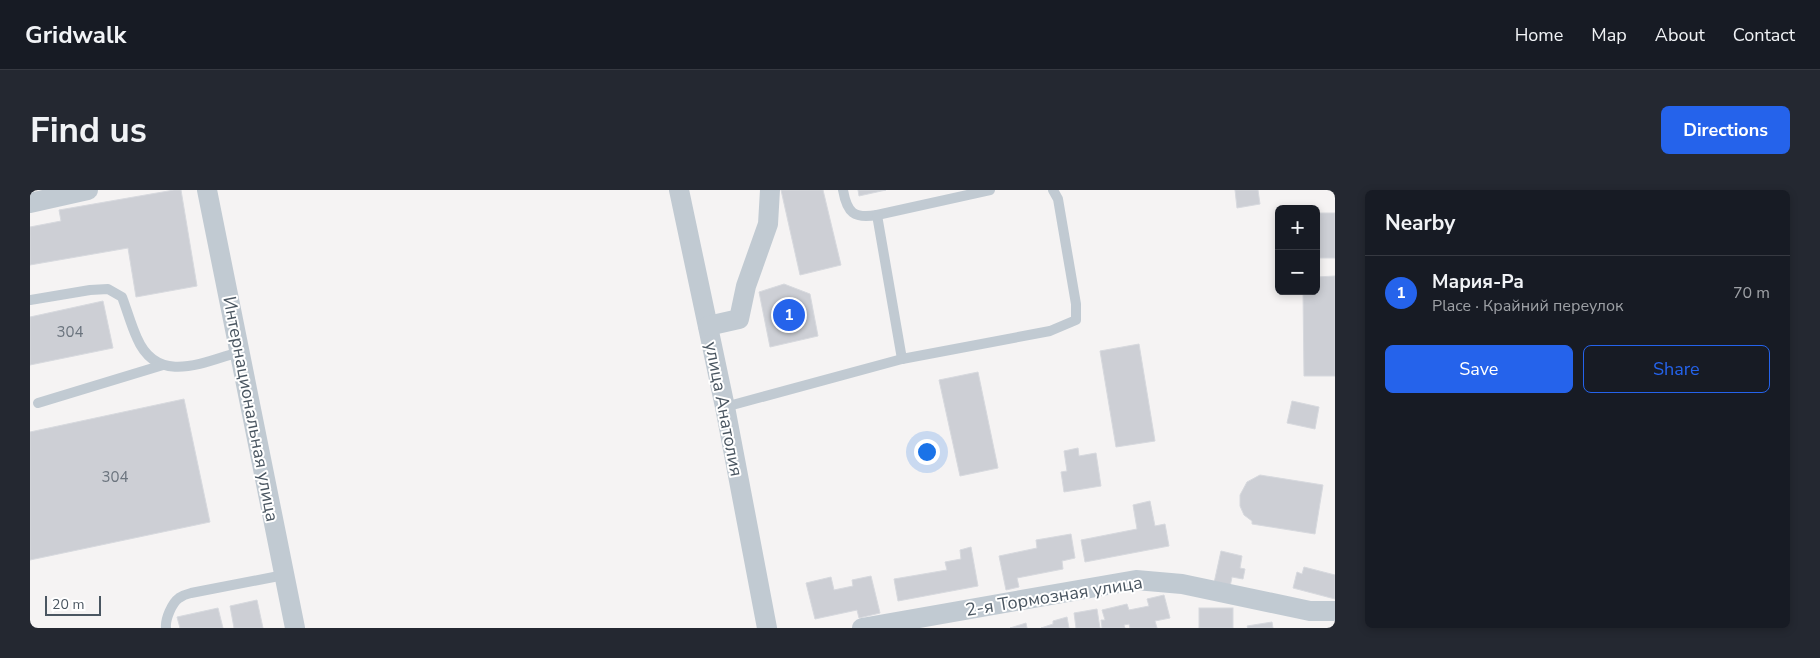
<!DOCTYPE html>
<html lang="en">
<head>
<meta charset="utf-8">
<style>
  body { margin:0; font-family:"Nunito Sans",sans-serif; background:#242831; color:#f1f3f6 }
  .controls { position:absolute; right:15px; top:15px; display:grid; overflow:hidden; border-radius:8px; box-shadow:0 2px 8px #0003 }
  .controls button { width:45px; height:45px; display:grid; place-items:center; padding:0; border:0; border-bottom:1px solid #363941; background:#171b24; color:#f1f3f6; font:25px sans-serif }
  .scale { position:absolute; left:15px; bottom:12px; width:56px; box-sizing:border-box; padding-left:5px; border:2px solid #4a5661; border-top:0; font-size:14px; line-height:18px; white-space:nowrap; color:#4a5661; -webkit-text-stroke:4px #fff; paint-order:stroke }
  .you { position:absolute; left:896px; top:261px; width:18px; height:18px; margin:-12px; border:4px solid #fff; border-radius:50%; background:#1a73e8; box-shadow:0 0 0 8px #1a73e833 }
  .badge { display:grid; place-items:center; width:32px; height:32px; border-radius:50%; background:#2563eb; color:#fff; font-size:16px; font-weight:700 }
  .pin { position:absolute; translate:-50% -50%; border:2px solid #fff; box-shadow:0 1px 5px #0006 }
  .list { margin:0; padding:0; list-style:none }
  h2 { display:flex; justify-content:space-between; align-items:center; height:65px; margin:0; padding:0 20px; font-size:21px }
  h2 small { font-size:16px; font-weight:400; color:#9ea1a6 }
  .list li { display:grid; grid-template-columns:32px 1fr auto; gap:15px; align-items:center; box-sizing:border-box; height:75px; padding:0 20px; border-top:1px solid #363941 }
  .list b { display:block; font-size:19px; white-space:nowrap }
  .list p { margin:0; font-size:16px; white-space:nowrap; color:#9ea1a6 }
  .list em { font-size:16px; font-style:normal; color:#9ea1a6 }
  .actions { display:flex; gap:10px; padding:15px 20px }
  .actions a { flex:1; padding:11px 0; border:1px solid #2563eb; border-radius:8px; text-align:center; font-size:18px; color:#2563eb }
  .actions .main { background:#2563eb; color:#fff }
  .map { position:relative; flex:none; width:1305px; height:438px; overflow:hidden; border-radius:8px }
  header { display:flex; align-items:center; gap:30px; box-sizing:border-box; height:70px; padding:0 25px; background:#171b24; border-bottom:1px solid #363941 }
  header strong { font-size:24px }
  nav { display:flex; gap:28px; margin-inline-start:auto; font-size:18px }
  .intro { display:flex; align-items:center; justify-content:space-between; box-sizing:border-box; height:120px; padding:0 30px }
  h1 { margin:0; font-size:35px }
  .button { padding:12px 22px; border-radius:8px; background:#2563eb; color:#fff; font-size:18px; font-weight:700 }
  main { display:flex; gap:30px; padding:0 30px }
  aside { flex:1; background:#171b24; border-radius:8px; box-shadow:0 2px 8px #0003 }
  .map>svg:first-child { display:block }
  .building { fill:#cdcfd5; stroke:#d7d9de }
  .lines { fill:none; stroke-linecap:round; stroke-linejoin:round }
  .service { stroke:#c1cad2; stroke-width:10 }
  .minor { stroke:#c1cad2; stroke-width:20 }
  .labels { text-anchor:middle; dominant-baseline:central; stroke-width:4; stroke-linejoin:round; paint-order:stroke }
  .number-label { font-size:15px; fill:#6b747e }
  .street-label { font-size:18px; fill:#4a5661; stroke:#fff }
</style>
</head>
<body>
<header>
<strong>Gridwalk</strong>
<nav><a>Home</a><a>Map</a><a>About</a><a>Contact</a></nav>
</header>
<div class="intro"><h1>Find us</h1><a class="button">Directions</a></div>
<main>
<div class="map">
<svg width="1305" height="438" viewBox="0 0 1305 438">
  <rect width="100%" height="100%" fill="#f5f3f3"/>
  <g class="building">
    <path d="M144 0H151L167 96 106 107 98 58 0 75V37L31 31 29 20Z"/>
    <path d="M751 0H793L811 75 770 85Z"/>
    <path d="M828 0H856L829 6Z"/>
    <path d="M1205 0H1228L1230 14 1207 18Z"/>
    <rect x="1286" y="23" width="19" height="45"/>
    <path d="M1305 86V186H1274L1273 101H1286V87Z"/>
    <path d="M754 94 780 104 788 146 740 157 729 102Z"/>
    <path d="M73 111 83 158 0 175V127Z"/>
    <path d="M1109 154 1125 251 1086 257 1070 161Z"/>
    <path d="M948 182 968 278 930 286 909 190Z"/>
    <path d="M154 209 180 332 0 370V242Z"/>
    <path d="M1262 211 1289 217 1285 239 1257 233Z"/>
    <path d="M1048 258 1049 266 1066 263 1071 296 1034 302 1031 282 1037 281 1034 261Z"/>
    <path d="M1230 285 1293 295 1285 344 1222 334V331L1214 325 1210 316V305L1217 292Z"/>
    <path d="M1120 311 1125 336 1135 334 1139 356 1055 372 1051 350 1107 339 1103 315Z"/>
    <path d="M1041 344 1045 368 1032 371 1033 379 987 388 989 397 976 400 969 366 1007 358 1006 350Z"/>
    <path d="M941 357 948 396 868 411 864 389 917 380 915 372 931 369 930 360Z"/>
    <path d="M1191 361 1212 366 1210 378 1215 379 1213 389 1202 387 1200 397 1184 393Z"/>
    <path d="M1274 377 1305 385V409L1263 398 1267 382 1272 384Z"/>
    <path d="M841 386 850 423 829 428 827 420 785 429 776 393 801 387 804 400 823 396 822 390Z"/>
    <path d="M1134 405 1140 428 1125 431 1127 438H1100L1099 434 1094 435 1095 438H1072L1071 430H1075L1072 420 1097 414 1099 420 1119 416 1117 409Z"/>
    <path d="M227 410 233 438H204L200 416Z"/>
    <path d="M188 418 193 438H150L147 427Z"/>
    <rect x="1169" y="418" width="34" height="20"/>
    <path d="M1067 419 1070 438H1046L1044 423Z"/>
    <path d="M1037 427 1039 438H1011L1023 434V431Z"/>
    <path d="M1242 432 1243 438H1218L1217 436Z"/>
    <path d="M996 433 997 438H980Z"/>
  </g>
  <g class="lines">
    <g class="service">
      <path d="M813 0C817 23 824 29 847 25"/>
      <path d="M0 110 60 100 78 99 92 107C97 120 101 135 107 148 127 195 172 173 209 162"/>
      <path d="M872 169 847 25 960 0"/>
      <path d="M8 213 133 175"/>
      <path d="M695 217 872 169 1020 141 1046 130V114L1028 9 1023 0"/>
      <path d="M136 438C135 429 142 413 149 408 152 406 157 404 161 403L254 385"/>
    </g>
    <g class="minor">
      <path d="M177 0 265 438"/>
      <path d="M649 0 695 217 737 438"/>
      <path d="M0 13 58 0"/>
      <path d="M678 136 709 129 716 96 738 34 740 0"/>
      <path d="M832 438 1106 390 1152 394 1280 421H1305"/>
    </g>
  </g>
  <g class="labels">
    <g class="number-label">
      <text x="40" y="142">304</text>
      <text x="85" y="287">304</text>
    </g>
    <g class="street-label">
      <text transform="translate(221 219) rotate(79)">Интернациональная улица</text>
      <text transform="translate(694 219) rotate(79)">улица Анатолия</text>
      <text transform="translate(1024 406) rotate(-9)">2-я Тормозная улица</text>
    </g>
  </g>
</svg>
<div class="controls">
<button>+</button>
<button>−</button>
</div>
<div class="scale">20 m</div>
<div class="you"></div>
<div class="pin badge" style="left:759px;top:125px">1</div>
</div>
<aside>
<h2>Nearby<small></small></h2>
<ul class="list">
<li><span class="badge">1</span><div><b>Мария-Ра</b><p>Place · Крайний переулок</p></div><em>70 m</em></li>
</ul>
<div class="actions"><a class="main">Save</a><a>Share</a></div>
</aside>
</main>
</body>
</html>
